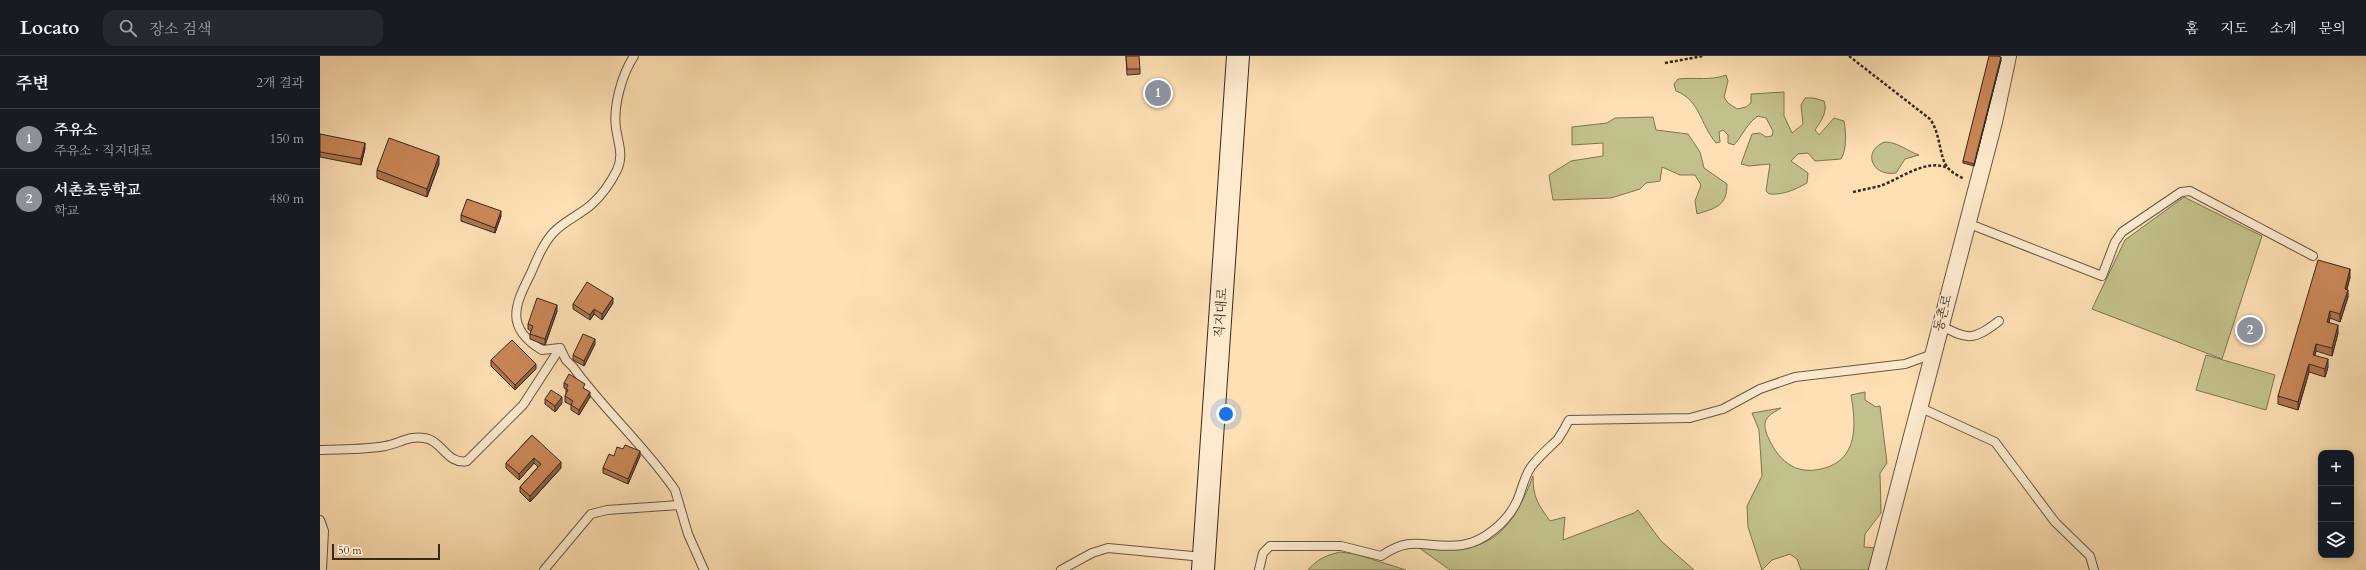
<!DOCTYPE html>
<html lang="ko">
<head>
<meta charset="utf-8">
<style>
  body { margin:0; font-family:Cardo,"Noto Serif KR",serif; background:#242831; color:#f1f3f6 }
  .controls { position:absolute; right:12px; bottom:12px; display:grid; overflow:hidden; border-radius:8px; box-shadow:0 2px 10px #0003 }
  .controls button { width:36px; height:36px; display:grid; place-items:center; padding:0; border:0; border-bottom:1px solid #363941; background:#171b24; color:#f1f3f6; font:20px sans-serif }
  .scale { position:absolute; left:12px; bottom:10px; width:108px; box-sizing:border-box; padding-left:4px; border:2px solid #36281e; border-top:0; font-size:11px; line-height:14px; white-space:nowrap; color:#36281e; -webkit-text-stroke:3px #feebce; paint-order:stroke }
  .you { position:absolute; left:906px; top:358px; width:14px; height:14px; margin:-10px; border:3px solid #fff; border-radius:50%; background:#1a73e8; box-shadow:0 0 0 6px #1a73e833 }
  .badge { display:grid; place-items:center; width:26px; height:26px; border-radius:50%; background:#8c9099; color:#fff; font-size:13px; font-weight:700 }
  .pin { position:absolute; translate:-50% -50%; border:2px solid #fff; box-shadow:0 1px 4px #0006 }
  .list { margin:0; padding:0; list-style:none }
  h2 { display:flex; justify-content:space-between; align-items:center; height:52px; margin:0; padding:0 16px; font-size:17px }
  h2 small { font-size:13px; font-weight:400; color:#9ea1a6 }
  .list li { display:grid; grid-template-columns:26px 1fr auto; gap:12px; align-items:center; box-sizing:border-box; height:60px; padding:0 16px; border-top:1px solid #363941 }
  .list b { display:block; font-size:15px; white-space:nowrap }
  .list p { margin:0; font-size:13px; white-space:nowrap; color:#9ea1a6 }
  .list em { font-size:13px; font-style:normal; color:#9ea1a6 }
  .icon { flex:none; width:22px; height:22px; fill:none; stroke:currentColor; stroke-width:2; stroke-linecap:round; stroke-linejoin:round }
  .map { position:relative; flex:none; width:2046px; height:514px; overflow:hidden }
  header { display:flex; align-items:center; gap:24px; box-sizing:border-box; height:56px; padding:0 20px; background:#171b24; border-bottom:1px solid #363941 }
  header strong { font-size:19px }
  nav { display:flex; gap:22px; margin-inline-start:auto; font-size:14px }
  .search { width:280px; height:36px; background:#242831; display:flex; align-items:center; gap:10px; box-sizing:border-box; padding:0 14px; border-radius:12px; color:#9ea1a6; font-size:15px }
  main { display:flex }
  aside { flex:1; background:#171b24 }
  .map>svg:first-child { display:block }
  .green { fill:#c3c18b; stroke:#7c7454 }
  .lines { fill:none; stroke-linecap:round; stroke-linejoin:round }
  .service-casing { stroke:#685644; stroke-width:10 }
  .minor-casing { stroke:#685644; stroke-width:18 }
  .secondary-casing { stroke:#36281e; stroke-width:24 }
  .path { stroke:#36281e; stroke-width:2.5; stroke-dasharray:3 2; stroke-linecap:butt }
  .service { stroke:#feebce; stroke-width:8 }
  .minor { stroke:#feebce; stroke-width:16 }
  .secondary { stroke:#feebce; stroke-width:22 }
  .wall { fill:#af754d; stroke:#36281e }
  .shaded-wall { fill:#8e5f3e; stroke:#36281e }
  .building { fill:#cb8859; stroke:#36281e }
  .labels { text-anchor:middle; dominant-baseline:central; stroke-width:3; stroke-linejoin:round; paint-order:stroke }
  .street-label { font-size:13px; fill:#36281e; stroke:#feebce }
</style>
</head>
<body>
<header>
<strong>Locato</strong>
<div class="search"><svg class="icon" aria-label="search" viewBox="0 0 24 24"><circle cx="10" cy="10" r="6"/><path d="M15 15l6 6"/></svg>장소 검색</div>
<nav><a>홈</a><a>지도</a><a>소개</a><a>문의</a></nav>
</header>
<main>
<aside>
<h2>주변<small>2개 결과</small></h2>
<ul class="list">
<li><span class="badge">1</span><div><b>주유소</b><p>주유소 · 직지대로</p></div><em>150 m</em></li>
<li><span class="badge">2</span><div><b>서촌초등학교</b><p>학교</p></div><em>480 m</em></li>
</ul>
</aside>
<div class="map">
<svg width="2046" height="514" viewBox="0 0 2046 514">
  <rect width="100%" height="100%" fill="#fee0b4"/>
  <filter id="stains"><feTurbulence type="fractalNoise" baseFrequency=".005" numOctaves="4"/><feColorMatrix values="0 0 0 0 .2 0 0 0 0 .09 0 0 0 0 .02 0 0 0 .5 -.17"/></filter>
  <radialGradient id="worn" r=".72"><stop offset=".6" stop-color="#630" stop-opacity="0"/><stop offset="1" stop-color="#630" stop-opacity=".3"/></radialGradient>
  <g class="green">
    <path d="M1406 19 1408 25 1404 41 1408 47 1417 53 1426 51 1431 47V38L1464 36V60L1472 77 1483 68 1481 49 1485 42H1494L1504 45C1508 56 1501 65 1495 74L1499 79 1514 62 1524 65C1526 76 1527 93 1521 103L1495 105 1488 97 1478 98 1471 105 1488 117 1487 127C1474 134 1464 139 1449 138L1446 135 1450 108 1429 110 1421 108 1432 78 1440 77 1446 81 1452 80 1453 75 1446 62 1438 60C1427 67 1423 79 1414 89L1408 87V79L1403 74 1399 76 1400 86 1396 87C1380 68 1380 44 1356 35L1354 28 1358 23C1374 21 1391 25 1406 19Z"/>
    <path d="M1333 61 1336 74 1368 78 1380 96 1384 112 1407 128C1407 150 1396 152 1377 158L1375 145 1381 129 1375 119H1360L1342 111 1340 125 1326 127 1320 133 1291 142 1233 144 1229 119 1251 105 1283 100V87L1252 89V71L1287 67 1295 62Z"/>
    <path d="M1565 86C1578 86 1587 95 1599 99L1585 103 1576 117C1551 121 1542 94 1565 86Z"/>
    <path d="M1864 141 1942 180 1902 303 1772 253 1805 184Z"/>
    <path d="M1886 299 1955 319 1946 354 1876 334Z"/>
    <path d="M1545 336V344L1556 351 1560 350 1567 407 1560 417 1561 457 1545 478 1544 491 1557 492 1553 514H1481L1477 503 1470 498 1452 504 1442 514 1428 471 1427 450 1442 420 1439 374 1432 357 1461 352C1457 355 1451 357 1448 361 1443 366 1445 375 1448 381 1460 408 1479 421 1508 411 1516 408 1523 403 1527 396 1537 381 1534 356 1531 339Z"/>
    <path d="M1213 420C1213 442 1218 448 1230 465L1245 461 1243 484 1314 457 1318 454 1341 485 1374 514H1130L1098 491C1165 500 1189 483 1213 420Z"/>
    <path d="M1020 496 1035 498 1086 514H988C997 503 1007 499 1020 496Z"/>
  </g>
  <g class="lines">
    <defs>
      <g id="service">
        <path d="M314 0C302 18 293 50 296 72 298 87 304 99 297 114 291 126 282 139 272 148 260 159 244 165 233 177 223 188 217 203 211 217 195 249 184 271 222 294L240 292 246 304 253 311C284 354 325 390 355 434L368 478 384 514"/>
        <path d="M1647 167 1782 220 1795 186 1802 176 1861 136 1870 135 1993 200"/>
        <path d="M1620 269C1648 284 1653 285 1679 265"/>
        <path d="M1599 351 1675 386 1735 466 1770 500 1774 514"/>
        <path d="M0 394C21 393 44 394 65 390 78 388 90 379 104 382 122 384 127 409 147 405L203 349 240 292"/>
        <path d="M0 464 4 475 2 514"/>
        <path d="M224 514 271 458 287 454 359 449"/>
        <path d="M741 514 772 497 788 492 883 501"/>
        <path d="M939 514 943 497 950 490H1021L1061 500C1094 477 1107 494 1142 489 1164 486 1188 465 1197 445 1202 434 1204 421 1211 411 1219 400 1229 392 1238 383 1242 377 1246 370 1249 364L1370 362 1403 353 1440 333 1475 321 1585 308 1613 298"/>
      </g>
      <path id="minor" d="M1557 514 1674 66 1688 0"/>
      <path id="secondary" d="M883 514 918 0"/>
    </defs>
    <use href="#service" class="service-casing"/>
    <use href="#minor" class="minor-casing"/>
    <use href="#secondary" class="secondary-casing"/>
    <g class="path">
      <path d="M1529 0 1610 63C1621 78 1619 102 1628 112 1632 117 1639 120 1644 123"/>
      <path d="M1345 7 1383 0"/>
      <path d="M1533 136C1542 134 1551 132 1560 130 1580 123 1606 102 1628 112"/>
    </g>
    <use href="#service" class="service"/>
    <use href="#minor" class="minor"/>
    <use href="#secondary" class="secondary"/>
  </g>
  <g class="wall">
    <path d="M806 0 820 13V18L807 19Z"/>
    <path d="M1681 4 1654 110 1643 107V105Z"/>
    <path d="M0 78 45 92 41 109 0 101Z"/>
    <path d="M119 108 107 141 57 122V114Z"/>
    <path d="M141 159 181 160 175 177 141 165Z"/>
    <path d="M2030 221 2027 233 2028 241 2020 266 2010 262 2009 266 2018 277 2012 300 1996 295 1995 299 2008 311 2005 321 1989 316 1978 354 1958 348V340Z"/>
    <path d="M293 247 282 264 274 258 270 264 253 253V248Z"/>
    <path d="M237 255 225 289 210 283V278L211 275 208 273V268Z"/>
    <path d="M275 288 264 310 253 304V299Z"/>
    <path d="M171 304 216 313 195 334 171 310Z"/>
    <path d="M244 327 265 333 270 341 259 359 251 354V349L245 346V340L246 338V333L244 332Z"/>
    <path d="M225 343 242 347 235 356 225 348Z"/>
    <path d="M212 379 241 412 210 446 200 436V431L218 411 214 407 199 424 186 412V407Z"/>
    <path d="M294 400H320L308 428 283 417V412Z"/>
  </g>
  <g class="shaded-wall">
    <path d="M1681 1V4L1654 110V108Z"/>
    <path d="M45 87V92L41 109V103Z"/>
    <path d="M119 100V108L107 141V133Z"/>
    <path d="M181 155V160L175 177V172Z"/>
    <path d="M2030 213V221L2025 241V233Z"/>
    <path d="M2028 234V241L2020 266V258Z"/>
    <path d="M293 242V247L282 264V258Z"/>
    <path d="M237 249V255L225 289V283Z"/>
    <path d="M274 253V258L270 264V259Z"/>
    <path d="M2010 255V262L2007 273V266Z"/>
    <path d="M2018 269V277L2012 300V292Z"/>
    <path d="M275 283V288L264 310V305Z"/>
    <path d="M1996 288V295L1993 306V299Z"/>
    <path d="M2008 303V311L2005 321V313Z"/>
    <path d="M216 308V313L195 334V329Z"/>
    <path d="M1989 308V316L1978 354V346Z"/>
    <path d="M270 336V341L259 359V354Z"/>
    <path d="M242 341V347L235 356V350Z"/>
    <path d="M320 395V400L308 428V423Z"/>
    <path d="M214 402V407L199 424V418Z"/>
    <path d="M241 406V412L210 446V440Z"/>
  </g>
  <g class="building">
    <path d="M806 0H819L820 13H807Z"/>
    <path d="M1669 0H1678L1681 1 1654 108 1643 105Z"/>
    <path d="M0 78 45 87 41 103 0 96Z"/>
    <path d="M69 82 119 100 107 133 57 114Z"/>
    <path d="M147 143 181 155 175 172 141 159Z"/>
    <path d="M1998 204 2030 213 2025 233 2028 234 2020 258 2010 255 2007 266 2018 269 2012 292 1996 288 1993 299 2008 303 2005 313 1989 308 1978 346 1958 340Z"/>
    <path d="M267 226 293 242 282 258 274 253 270 259 253 248Z"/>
    <path d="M217 242 237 249 225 283 210 278 213 270 208 268Z"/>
    <path d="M263 278 275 283 264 305 253 299Z"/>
    <path d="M192 284 216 308 195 329 171 304Z"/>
    <path d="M249 318 265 328 263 332 270 336 259 354 251 349 253 345 245 340 248 334 246 333 248 329 244 327Z"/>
    <path d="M231 334 242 341 235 350 225 343Z"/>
    <path d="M212 379 241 406 210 440 200 431 221 408 214 402 199 418 186 407Z"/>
    <path d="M305 389 320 395 308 423 283 412 289 398 294 400 297 391 303 393Z"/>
  </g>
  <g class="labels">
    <g class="street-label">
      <text transform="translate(901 257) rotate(-86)">직지대로</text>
      <text transform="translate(1623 257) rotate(-76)">동촌로</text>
    </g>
  </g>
  <rect width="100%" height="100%" filter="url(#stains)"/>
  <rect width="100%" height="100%" fill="url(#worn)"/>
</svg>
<div class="controls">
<button>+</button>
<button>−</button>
<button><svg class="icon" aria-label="layers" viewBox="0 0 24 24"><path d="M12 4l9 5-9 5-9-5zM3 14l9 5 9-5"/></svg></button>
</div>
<div class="scale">50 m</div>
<div class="you"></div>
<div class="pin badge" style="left:838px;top:37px">1</div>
<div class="pin badge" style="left:1930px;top:274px">2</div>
</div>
</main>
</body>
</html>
